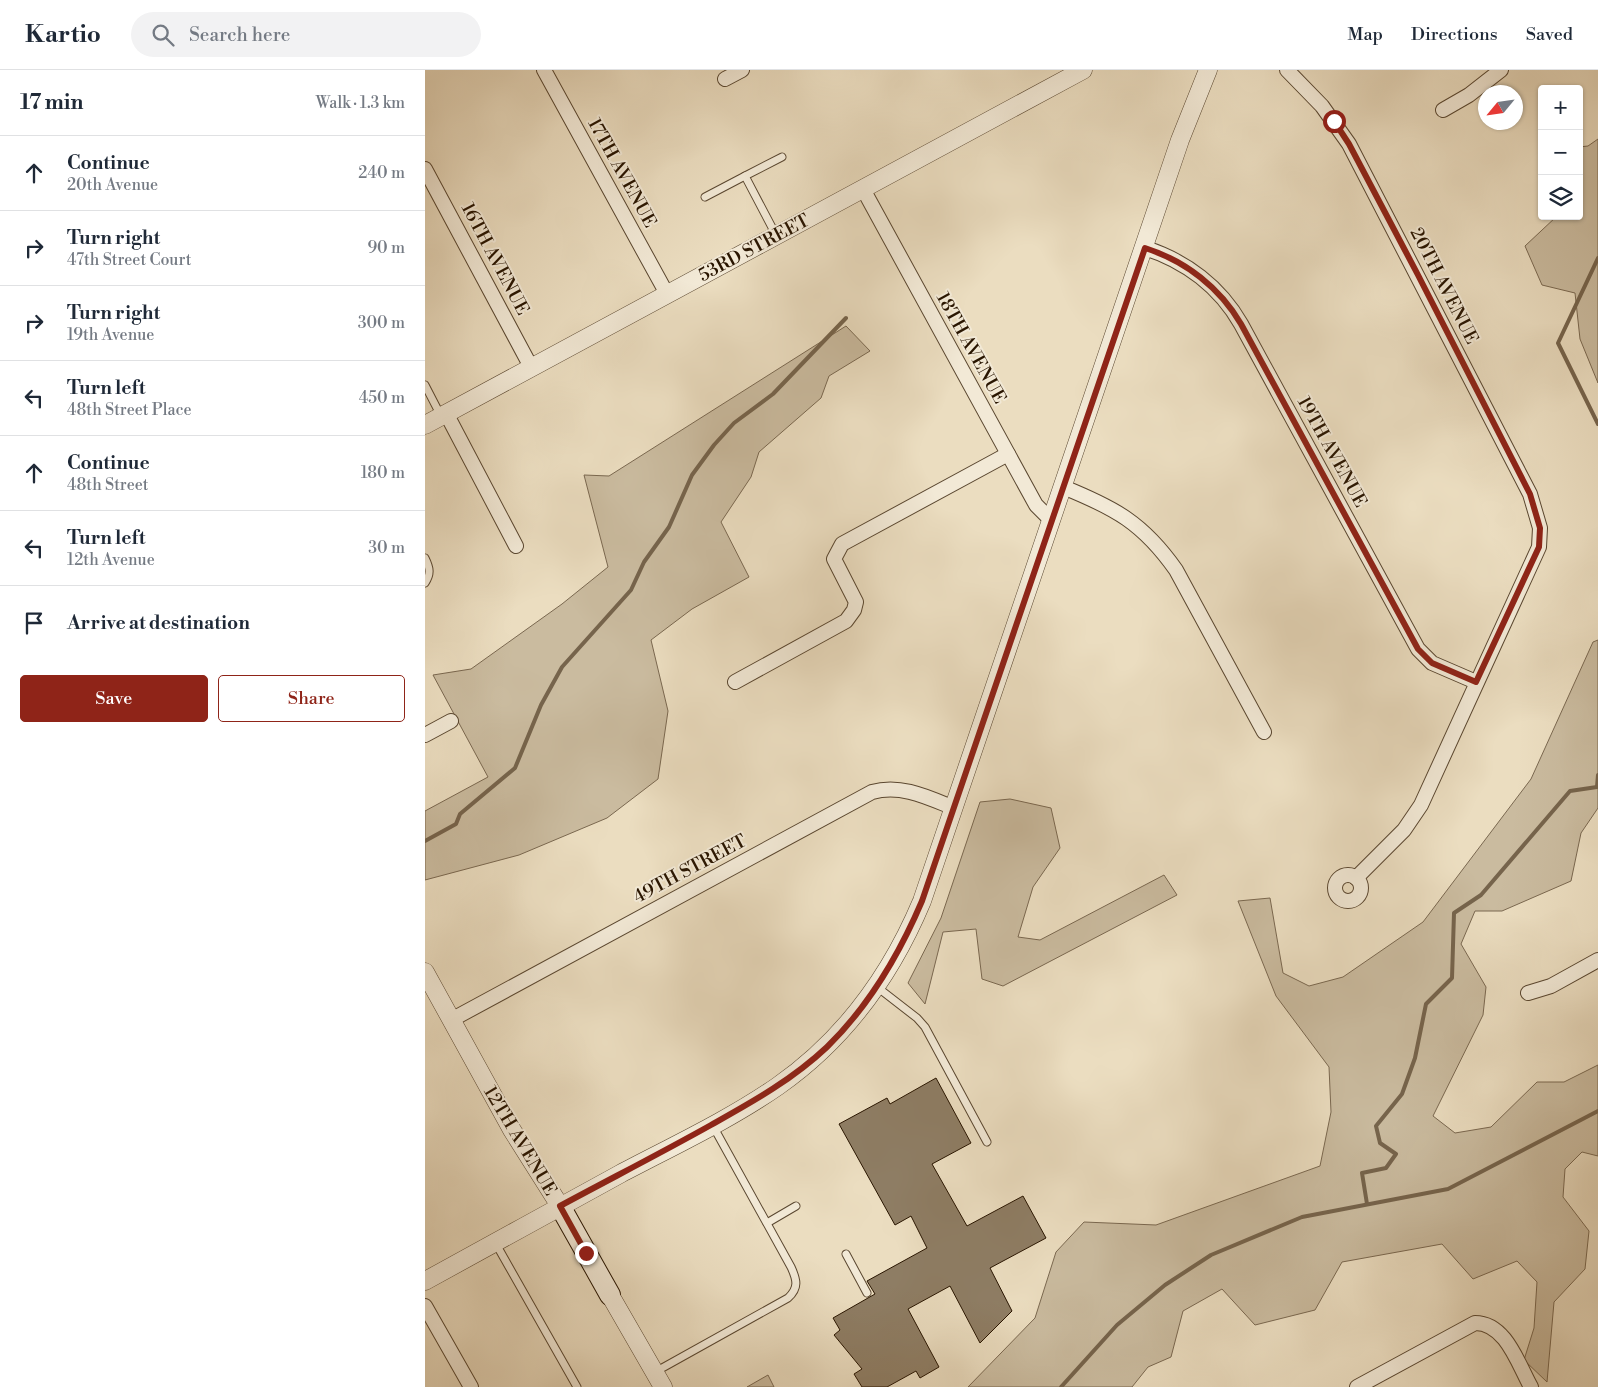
<!DOCTYPE html>
<html lang="en">
<head>
<meta charset="utf-8">
<style>
  body { margin:0; font-family:"Libre Bodoni",serif; background:#f2f2f3; color:#1f2937 }
  .controls { position:absolute; right:15px; top:15px; display:grid; overflow:hidden; border-radius:5px; box-shadow:0 1px 4px #0004 }
  .controls button { width:45px; height:45px; display:grid; place-items:center; padding:0; border:0; border-bottom:1px solid #e0e1e3; background:#fff; color:#1f2937; font:25px sans-serif }
  .compass { position:absolute; left:1053px; top:15px; width:45px; height:45px; border-radius:50%; background:#fff; box-shadow:0 1px 4px #0004; rotate:241deg }
  .stop { position:absolute; width:15px; height:15px; margin:-11px; border:4px solid #8f2418; border-radius:50%; background:#fff }
  .stop.end { background:#8f2418; border-color:#fff; box-shadow:0 1px 5px #0008 }
  .list { margin:0; padding:0; list-style:none }
  h2 { display:flex; justify-content:space-between; align-items:center; height:65px; margin:0; padding:0 20px; font-size:21px }
  h2 small { font-size:16px; font-weight:400; color:#747a83 }
  .list li { display:grid; grid-template-columns:32px 1fr auto; gap:15px; align-items:center; box-sizing:border-box; height:75px; padding:0 20px; border-top:1px solid #e0e1e3 }
  .list b { display:block; font-size:19px; white-space:nowrap }
  .list p { margin:0; font-size:16px; white-space:nowrap; color:#747a83 }
  .list em { font-size:16px; font-style:normal; color:#747a83 }
  .actions { display:flex; gap:10px; padding:15px 20px }
  .actions a { flex:1; padding:11px 0; border:1px solid #8f2418; border-radius:5px; text-align:center; font-size:18px; color:#8f2418 }
  .actions .main { background:#8f2418; color:#fff }
  .icon { flex:none; width:28px; height:28px; fill:none; stroke:currentColor; stroke-width:2; stroke-linecap:round; stroke-linejoin:round }
  .map { position:relative; flex:none; width:1173px; height:1317px; overflow:hidden }
  header { display:flex; align-items:center; gap:30px; box-sizing:border-box; height:70px; padding:0 25px; background:#fff; border-bottom:1px solid #e0e1e3 }
  header strong { font-size:24px }
  nav { display:flex; gap:28px; margin-inline-start:auto; font-size:18px }
  .search { width:350px; height:45px; background:#f2f2f3; display:flex; align-items:center; gap:12px; box-sizing:border-box; padding:0 18px; border-radius:28px; color:#747a83; font-size:19px }
  main { display:flex }
  aside { flex:1; background:#fff }
  .map>svg:first-child { display:block }
  .green { fill:#cabb9f; stroke:#7a6850 }
  .lines { fill:none; stroke-linecap:round; stroke-linejoin:round }
  .stream { stroke:#76644c; stroke-width:4 }
  .building { fill:#8e7d64; stroke:#291500 }
  .service-casing { stroke:#5a4730; stroke-width:9 }
  .minor-casing { stroke:#5a4730; stroke-width:16 }
  .tertiary-casing { stroke:#5a4730; stroke-width:19 }
  .secondary-casing { stroke:#291500; stroke-width:22 }
  .service { stroke:#f2e9d6; stroke-width:7 }
  .minor { stroke:#f2e9d6; stroke-width:14 }
  .tertiary { stroke:#f2e9d6; stroke-width:18 }
  .secondary { stroke:#f2e9d6; stroke-width:20 }
  .route { stroke:#8f2418; stroke-width:6 }
  .labels { text-anchor:middle; dominant-baseline:central; stroke-width:4; stroke-linejoin:round; paint-order:stroke }
  .street-label { font-size:18px; fill:#291500; stroke:#f2e9d6 }
</style>
</head>
<body>
<header>
<strong>Kartio</strong>
<div class="search"><svg class="icon" aria-label="search" viewBox="0 0 24 24"><circle cx="10" cy="10" r="6"/><path d="M15 15l6 6"/></svg>Search here</div>
<nav><a>Map</a><a>Directions</a><a>Saved</a></nav>
</header>
<main>
<aside>
<h2>17 min<small>Walk · 1.3 km</small></h2>
<ul class="list">
<li><svg class="icon" aria-label="ahead" viewBox="0 0 24 24"><path d="M12 20V5M6 11l6-6 6 6"/></svg><div><b>Continue</b><p>20th Avenue</p></div><em>240 m</em></li>
<li><svg class="icon" aria-label="right" viewBox="0 0 24 24"><path d="M7 20v-9h11M14 6l5 5-5 5"/></svg><div><b>Turn right</b><p>47th Street Court</p></div><em>90 m</em></li>
<li><svg class="icon" aria-label="right" viewBox="0 0 24 24"><path d="M7 20v-9h11M14 6l5 5-5 5"/></svg><div><b>Turn right</b><p>19th Avenue</p></div><em>300 m</em></li>
<li><svg class="icon" aria-label="left" viewBox="0 0 24 24"><path d="M17 20v-9H6M10 6l-5 5 5 5"/></svg><div><b>Turn left</b><p>48th Street Place</p></div><em>450 m</em></li>
<li><svg class="icon" aria-label="ahead" viewBox="0 0 24 24"><path d="M12 20V5M6 11l6-6 6 6"/></svg><div><b>Continue</b><p>48th Street</p></div><em>180 m</em></li>
<li><svg class="icon" aria-label="left" viewBox="0 0 24 24"><path d="M17 20v-9H6M10 6l-5 5 5 5"/></svg><div><b>Turn left</b><p>12th Avenue</p></div><em>30 m</em></li>
<li><svg class="icon" aria-label="arrive" viewBox="0 0 24 24"><path d="M6 21V4h12l-3 4 3 4H6"/></svg><div><b>Arrive at destination</b></div></li>
</ul>
<div class="actions"><a class="main">Save</a><a>Share</a></div>
</aside>
<div class="map">
<svg width="1173" height="1317" viewBox="0 0 1173 1317">
  <rect width="100%" height="100%" fill="#ebddc0"/>
  <filter id="stains"><feTurbulence type="fractalNoise" baseFrequency=".004" numOctaves="4"/><feColorMatrix values="0 0 0 0 .2 0 0 0 0 .09 0 0 0 0 .02 0 0 0 .5 -.17"/></filter>
  <radialGradient id="worn" r=".72"><stop offset=".6" stop-color="#630" stop-opacity="0"/><stop offset="1" stop-color="#630" stop-opacity=".3"/></radialGradient>
  <g class="green">
    <path d="M1173 69V313L1155 269 1150 223 1117 215 1100 176 1132 146H1154V77L1163 76Z"/>
    <path d="M421 256 445 281 404 306 396 328 334 382 326 407 296 452 324 507 267 539 226 570 243 641 233 709 182 748 94 785 0 810V741L63 707 8 605 46 599 137 534 183 497 159 405 184 406Z"/>
    <path d="M1173 570V738L1156 763 1146 811 1077 841H1050L1036 874 1061 917 1058 945 1008 1046 1030 1063 1066 1057 1112 1012H1139L1173 995V1086L1157 1082 1140 1099 1138 1127 1164 1161 1160 1199 1129 1232 1122 1312 1099 1290 1109 1258 1112 1212 1092 1191 1048 1209 1017 1174 917 1192 890 1240 830 1255 797 1219 758 1241 746 1287 723 1297 707 1317H543L610 1248 631 1182 659 1152 731 1155 895 1096 906 1042 904 997 851 926 813 831 845 828 858 903 884 916 918 907 998 852 1106 709 1168 572Z"/>
    <path d="M585 729 626 738 635 778 608 817 593 867 615 870 739 805 752 825 578 916 557 909 551 859 518 862 500 934 483 913 516 848 555 732Z"/>
    <path d="M343 1305 349 1317H322Z"/>
  </g>
  <g class="lines">
    <g class="stream">
      <path d="M1173 188 1133 273 1173 354"/>
      <path d="M0 771 31 754 35 744 90 698 116 635 137 597 206 520 219 492 244 457 267 405 289 375 309 353 348 324 421 248"/>
      <path d="M942 1134 937 1103 961 1098 971 1084 955 1073 951 1056 977 1024 990 988 1001 934 1027 908 1029 843 1056 825 1145 721 1172 717 1173 705"/>
      <path d="M636 1317 692 1255 740 1215 786 1185 877 1147 1023 1119 1173 1041"/>
    </g>
  </g>
  <path class="building" d="M511 1008 546 1073 507 1094 542 1156 598 1126 621 1168 565 1198 587 1241 555 1273 525 1216 483 1239 514 1297 495 1308 491 1301 462 1317H437L429 1304 437 1299 409 1265 415 1260 408 1248 450 1224 442 1211 502 1178 486 1146 470 1155 414 1054 462 1028 465 1034Z"/>
  <g class="lines">
    <defs>
      <g id="service">
        <path d="M280 127 320 106"/>
        <path d="M351 165 320 106 357 87"/>
        <path d="M0 315 16 346"/>
        <path d="M0 488C5 498 6 504 0 513"/>
        <path d="M452 917 492 948 500 957 562 1072"/>
        <path d="M342 1153 371 1136"/>
        <path d="M71 1174 152 1317"/>
        <path d="M421 1184 442 1223"/>
        <path d="M230 1302 363 1228C374 1218 372 1210 366 1197L288 1056"/>
      </g>
      <g id="minor">
        <path d="M119 0 242 224"/>
        <path d="M862 0 897 36 924 74 1105 424 1115 458 1114 477 996 735 979 760 931 808"/>
        <path d="M300 9 317 0"/>
        <path d="M1018 40 1044 25 1076 0"/>
        <path d="M0 99 106 297"/>
        <path d="M438 119 611 435 627 451"/>
        <path d="M720 178C761 191 795 217 816 254L993 579 1007 593 1051 612"/>
        <path d="M21 343 91 476"/>
        <path d="M638 417C690 438 718 453 751 500L839 662"/>
        <path d="M310 612 421 551 429 540 431 532 409 489 417 474 583 384"/>
        <path d="M0 665 26 651"/>
        <circle cx="923" cy="818" r="13"/>
        <path d="M1103 923 1126 916 1173 890"/>
        <path d="M26 950 447 722C476 714 502 727 529 738"/>
        <path d="M0 1236 46 1317"/>
        <path d="M932 1317 1050 1253C1081 1253 1093 1294 1106 1317"/>
      </g>
      <g id="tertiary">
        <path d="M0 355 658 0"/>
        <path d="M0 902 87 1060 135 1136"/>
        <path d="M0 1211C65 1176 130 1139 195 1104 248 1076 304 1050 353 1016 420 969 466 905 497 831L755 70 783 0"/>
        <path d="M185 1225 238 1317"/>
      </g>
      <path id="secondary" d="M135 1136 185 1225"/>
    </defs>
    <use href="#service" class="service-casing"/>
    <use href="#minor" class="minor-casing"/>
    <use href="#tertiary" class="tertiary-casing"/>
    <use href="#secondary" class="secondary-casing"/>
    <use href="#service" class="service"/>
    <use href="#minor" class="minor"/>
    <use href="#tertiary" class="tertiary"/>
    <use href="#secondary" class="secondary"/>
  </g>
  <g class="lines">
    <path class="route" d="M161 1183 135 1136C185 1109 236 1083 286 1055 327 1032 367 1010 402 977 444 936 474 885 497 831L720 178C761 191 795 218 816 254L993 579 1007 593 1051 612 1114 477 1115 458 1105 424 993 205 924 74 909 51"/>
  </g>
  <g class="labels">
    <g class="street-label">
      <text transform="translate(197 103) rotate(61)">17TH AVENUE</text>
      <text transform="translate(329 178) rotate(-28)">53RD STREET</text>
      <text transform="translate(70 189) rotate(62)">16TH AVENUE</text>
      <text transform="translate(1019 216) rotate(63)">20TH AVENUE</text>
      <text transform="translate(546 278) rotate(61)">18TH AVENUE</text>
      <text transform="translate(907 382) rotate(61)">19TH AVENUE</text>
      <text transform="translate(265 799) rotate(-28)">49TH STREET</text>
      <text transform="translate(95 1071) rotate(59)">12TH AVENUE</text>
    </g>
  </g>
  <rect width="100%" height="100%" filter="url(#stains)"/>
  <rect width="100%" height="100%" fill="url(#worn)"/>
</svg>
<div class="controls">
<button>+</button>
<button>−</button>
<button><svg class="icon" aria-label="layers" viewBox="0 0 24 24"><path d="M12 4l9 5-9 5-9-5zM3 14l9 5 9-5"/></svg></button>
</div>
<svg class="compass" viewBox="-18 -18 36 36"><path d="M0-13l5 13h-10z" fill="#e53935"/><path d="M0 13l5-13h-10z" fill="#747a83"/></svg>
<div class="stop" style="left:909px;top:51px"></div>
<div class="stop end" style="left:161px;top:1183px"></div>
</div>
</main>
</body>
</html>
